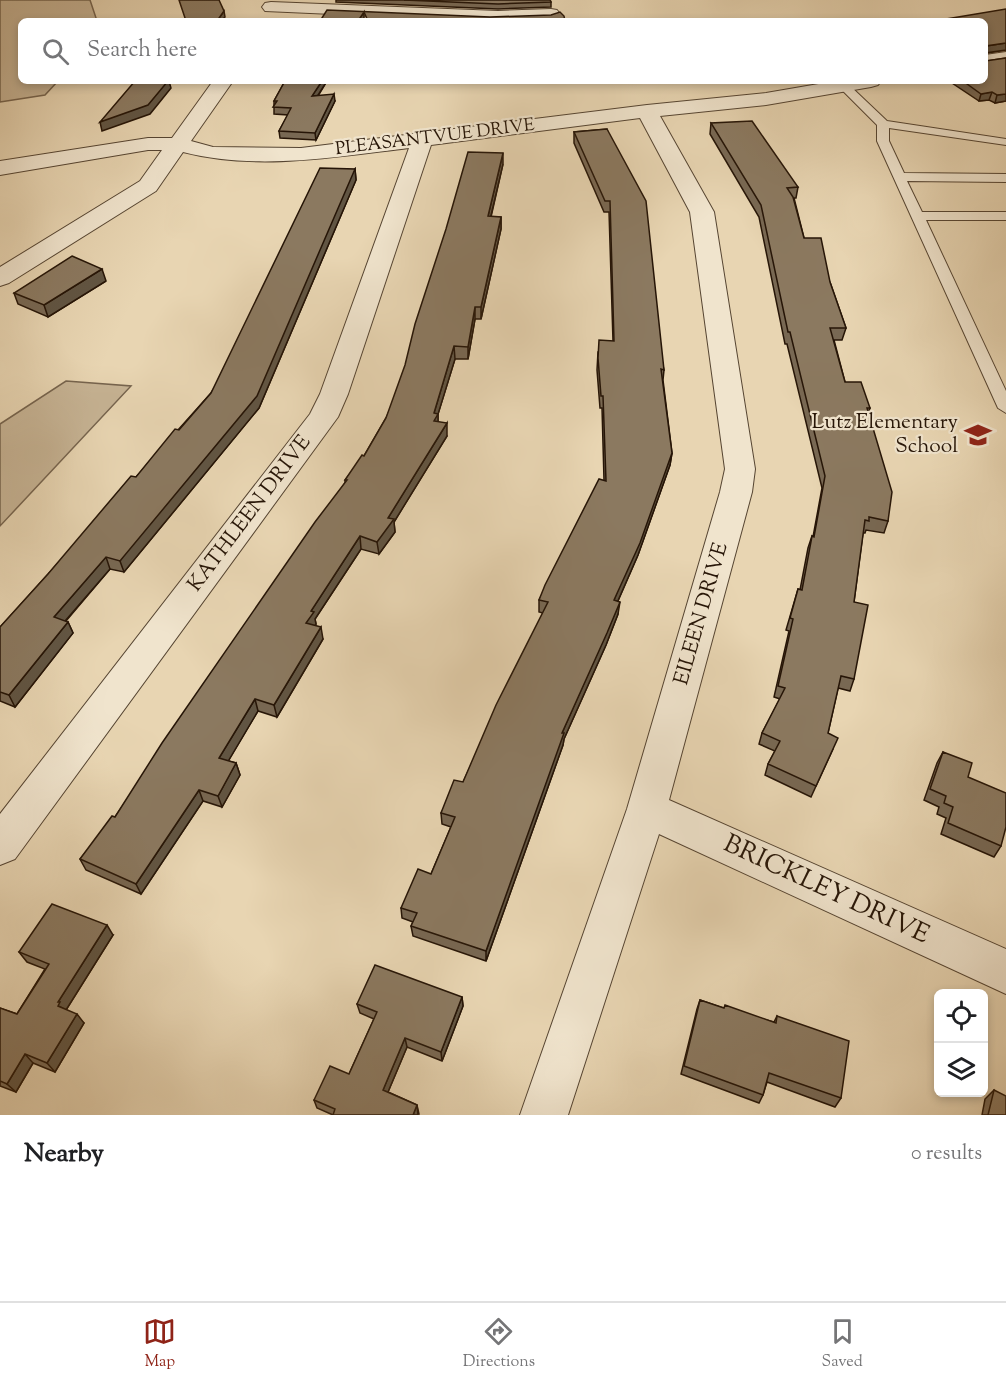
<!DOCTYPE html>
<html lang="en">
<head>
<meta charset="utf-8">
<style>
  body { margin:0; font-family:"Sorts Mill Goudy",serif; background:#f2f2f2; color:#202124 }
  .controls { position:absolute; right:18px; bottom:18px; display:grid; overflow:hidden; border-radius:9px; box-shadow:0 3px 9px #0003 }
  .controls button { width:54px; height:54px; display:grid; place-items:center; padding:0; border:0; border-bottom:2px solid #e0e0e0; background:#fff; color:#202124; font:30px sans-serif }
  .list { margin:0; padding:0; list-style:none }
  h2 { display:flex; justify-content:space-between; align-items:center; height:78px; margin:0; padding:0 24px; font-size:26px }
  h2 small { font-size:20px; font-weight:400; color:#757577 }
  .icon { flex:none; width:33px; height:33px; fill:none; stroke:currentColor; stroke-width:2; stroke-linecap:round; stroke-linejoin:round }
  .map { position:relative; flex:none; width:1006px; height:1115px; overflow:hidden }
  .search { position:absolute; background:#fff; box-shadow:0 3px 9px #0003; left:18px; right:18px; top:18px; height:66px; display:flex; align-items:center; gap:15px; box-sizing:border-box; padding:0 21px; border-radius:9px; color:#757577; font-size:22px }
  .sheet { height:186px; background:#fff }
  nav { display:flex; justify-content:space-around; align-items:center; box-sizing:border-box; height:84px; border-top:2px solid #e0e0e0; background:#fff; font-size:16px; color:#757577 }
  nav a { display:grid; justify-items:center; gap:3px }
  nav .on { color:#8f2418 }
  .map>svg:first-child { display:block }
  .green { fill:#c7b495; stroke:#76644e; stroke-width:1.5 }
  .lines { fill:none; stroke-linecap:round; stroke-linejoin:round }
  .lane-casing { stroke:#564532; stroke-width:2 }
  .street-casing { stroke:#564532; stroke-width:2 }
  .lane { fill:#f0e4cd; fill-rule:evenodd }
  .street { fill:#f0e4cd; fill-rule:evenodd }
  .wall { fill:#786853; stroke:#261507; stroke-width:1.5 }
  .shaded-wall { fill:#615543; stroke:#261507; stroke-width:1.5 }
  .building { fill:#8b7960; stroke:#261507; stroke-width:1.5 }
  .labels { text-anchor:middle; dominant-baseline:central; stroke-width:4.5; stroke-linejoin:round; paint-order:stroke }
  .far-street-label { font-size:18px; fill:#261507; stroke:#f0e4cd }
  .poi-label { font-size:21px; fill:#261507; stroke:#f0e4cd; text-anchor:end }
  .street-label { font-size:21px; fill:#261507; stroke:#f0e4cd }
  .near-street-label { font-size:26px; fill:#261507; stroke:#f0e4cd }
</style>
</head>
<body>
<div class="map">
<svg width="1006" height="1115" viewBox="0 0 1006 1115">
  <rect width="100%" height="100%" fill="#e8d5b2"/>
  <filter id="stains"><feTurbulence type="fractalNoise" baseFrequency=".00333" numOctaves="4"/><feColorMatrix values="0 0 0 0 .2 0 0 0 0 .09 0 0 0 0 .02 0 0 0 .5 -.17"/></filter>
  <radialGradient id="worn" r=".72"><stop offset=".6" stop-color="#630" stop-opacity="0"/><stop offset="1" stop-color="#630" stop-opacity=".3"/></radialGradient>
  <g class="green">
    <path d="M0 0H90L97 21H21V81H58L45 95 0 102Z"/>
    <path d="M66 381 131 386 0 526V424Z"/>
  </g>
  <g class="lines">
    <defs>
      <path id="lane" d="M844 83 848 84 887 121 1006 139V145L889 128V141L904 173 1006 174V182L907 181 922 212H1006V220H926L1006 391V413L998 408 877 141V125L840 88V84Z"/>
      <g id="street">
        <path d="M271 2 498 11 551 9 557 10 560 14 557 18 551 19 490 21 265 11 262 7 265 3Z"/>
        <path d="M1006 52V64L985 67V55Z"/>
        <path d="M213 81H233L191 141 213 147 301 148 647 105 766 93 836 81H881L878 85 871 87 766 105 660 116 714 212 755 469 752 492 669 800 1006 949V994L659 834 568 1115H520L627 809 720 492 725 469 690 212 640 118 431 145 348 394 338 417 15 859 0 865V814L310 414 320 394 409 148C334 157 257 171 183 152L156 191 9 283 0 286V267L140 181 162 150H148L0 175V161L148 138H172Z"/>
      </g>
    </defs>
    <use href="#lane" class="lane-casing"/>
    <use href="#street" class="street-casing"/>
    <use href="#lane" class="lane"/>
    <use href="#street" class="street"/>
  </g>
  <g class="wall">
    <path d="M336 0H550L551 2V7L498 9 336 2Z"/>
    <path d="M985 21 1006 50 986 53V61L1006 58V101L995 103 989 100 979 101 949 81H985Z"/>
    <path d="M285 81H327L318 96 335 101 316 140 280 138 279 131 288 115 274 114V101Z"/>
    <path d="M711 123 798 187 796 198H794L804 238 830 282 846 328 842 340H834L845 382 870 408 868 414 888 521 884 533 866 530 865 533H863L854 602V679L850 691 838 688 828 733 833 749 811 797 765 775 768 764 775 751 759 744 762 733 780 699 774 697 789 631 786 630 798 589 800 590 808 548 812 536 813 537 822 488 787 344H785L759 217 710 134Z"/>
    <path d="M607 129 664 370 663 380 672 453 670 465 638 555 618 601V614L606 645 564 739 563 745 486 961 413 936 411 926 413 922 402 918 401 908 431 874 451 827 442 824 441 813 463 782 543 613 539 612V600L604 480 602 408H600L597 370 598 352 613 341 609 212H604L574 143V132Z"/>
    <path d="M503 164 491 217H501V229L481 319H475L468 359H455L438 414V422L447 436 394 522 395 532 379 554 361 549 315 619 316 624 315 626 323 639 277 717 258 711 228 761 236 763 240 775 222 807 203 801 141 894 86 870 80 859 115 817 345 483V480L364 456 386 418Z"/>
    <path d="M355 169 356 180 259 408 124 572 110 569 66 621 68 622 73 633 15 707 0 701V627L136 477 211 393Z"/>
    <path d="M106 281 48 317 18 304 14 293Z"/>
    <path d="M943 752 968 777 1001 846 994 857 941 834 946 818 937 814 939 807 924 800 937 763Z"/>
    <path d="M113 935 66 1010 84 1023 55 1072 33 1063 16 1092 0 1086V1008L17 1014 45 969 27 962 19 952Z"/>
    <path d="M462 997 463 1006 442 1061 407 1047 388 1092 417 1105 419 1114 333 1115 317 1108 314 1100 349 1074 374 1019 360 1013 357 1004Z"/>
    <path d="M700 1000 723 1008 774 1022 777 1016 841 1098 835 1107 767 1082 763 1095 759 1103 681 1074 697 1009Z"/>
    <path d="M994 1090 1006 1115H982L985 1099Z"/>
  </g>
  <g class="shaded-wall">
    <path d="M224 11 225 17 221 21H217Z"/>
    <path d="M364 12V19L363 21H358Z"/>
    <path d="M1006 43V50L985 53 986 46Z"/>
    <path d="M168 81H169L171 88 150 114 102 131 100 122Z"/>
    <path d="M322 81H327L313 103 312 96Z"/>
    <path d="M992 92 989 100 979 101 981 94Z"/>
    <path d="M334 94 335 101 316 140 315 133Z"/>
    <path d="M1006 94V101L995 103 997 95Z"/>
    <path d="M503 153V164L488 228V216Z"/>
    <path d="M355 169 356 180 259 408 124 572 120 561Z"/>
    <path d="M501 217V229L481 319V307Z"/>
    <path d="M102 269 106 281 48 317 44 305Z"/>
    <path d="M475 307V319L468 359V347Z"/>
    <path d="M454 346 455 359 438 414V426L435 433 434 413Z"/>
    <path d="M447 423V436L394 522 395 532 379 554 377 542 388 518Z"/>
    <path d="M672 453 670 465 638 555 613 612 614 600Z"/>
    <path d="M360 536 361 549 315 619 316 624 309 635 306 623 311 611Z"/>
    <path d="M106 557 110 569 59 628 54 617Z"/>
    <path d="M620 602 618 614 606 645 564 739 563 745 486 961V951L562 733Z"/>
    <path d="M68 622 73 633 15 707 9 695Z"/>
    <path d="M321 627 323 639 277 717 274 705Z"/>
    <path d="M255 699 258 711 223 770 219 758Z"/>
    <path d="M236 763 240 775 222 807 218 796Z"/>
    <path d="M199 790 203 801 141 894 136 884Z"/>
    <path d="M107 925 113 935 66 1010 58 1006V1002Z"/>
    <path d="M462 997 463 1006 442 1061 441 1052Z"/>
    <path d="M77 1014 84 1023 55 1072 47 1063Z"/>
    <path d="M405 1038 407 1047 385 1099 383 1090Z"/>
    <path d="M25 1054 33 1063 16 1092 7 1084Z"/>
    <path d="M417 1105 418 1115H413Z"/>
  </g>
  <g class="building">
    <path d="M179 0H219L224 11 217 21H186Z"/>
    <path d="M404 0H550L551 2 498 4Z"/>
    <path d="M1006 9V43L986 46V61L1006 58V94L997 95 992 92 981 94 963 81H985V21H934Z"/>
    <path d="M327 10 490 17 551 15 560 12 564 16 565 21H368L364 12 358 21H320Z"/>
    <path d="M135 81H168L148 105 100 122Z"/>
    <path d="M285 81H322L312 96 334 94 315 133 279 131 291 108 273 107 277 101H274Z"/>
    <path d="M752 121 798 187 787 188 793 197 804 238H821L830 282 846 328H830L845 382H861L870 408H867L892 492 888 521 869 517V521L865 520 854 602 868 605 854 679 841 676 828 733 838 738 816 786 768 764 780 741 762 733 785 688 778 686 793 619 790 618 798 589 802 590 812 536 814 537 825 476 790 332H788L761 205 711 123Z"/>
    <path d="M607 129 646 201 664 370 661 369 672 453 640 543 614 600 620 602 607 633 562 733H564L486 951 411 926 417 913 401 908 418 869 431 874 455 817 441 813 454 780 463 782 496 705 548 602 539 600 545 585 599 479 606 481 603 396H601L598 358 599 340 614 341 610 201H605L574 132Z"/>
    <path d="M468 152 503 153 488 216 501 217 481 307H475L468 347 454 346 434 413 438 414 434 421 447 423 388 518 394 519 377 542 360 536 311 611 314 612 306 623 321 627 274 705 255 699 219 758 236 763 218 796 199 790 136 884 80 859 112 816 115 817 162 743 315 522 347 480H345L362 455 364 456 386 418 405 365 415 324 446 229Z"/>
    <path d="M320 168 355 169 257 396 120 561 106 557 54 617 68 622 9 695 0 692V627L48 574 131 476 136 477 175 429 179 430 211 393Z"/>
    <path d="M72 256 102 269 44 305 14 293Z"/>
    <path d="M943 752 972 763 968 777 1006 793V827L1001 846 948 823 953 807 944 803 946 796 930 789Z"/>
    <path d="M52 904 107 925 58 1002H60L58 1006 77 1014 47 1063 25 1054 7 1084 0 1081V1008L17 1014 49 964 19 952Z"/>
    <path d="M375 965 462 997 441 1052 405 1038 383 1090 417 1105 413 1115H333L335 1109 314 1100 330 1066 349 1074 377 1012 357 1004Z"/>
    <path d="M700 1000 724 1008 725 1005 776 1023 777 1016 849 1041 841 1098 769 1073 763 1095 684 1066Z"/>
    <path d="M994 1090 1006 1096V1115H988Z"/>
  </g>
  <defs>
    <symbol id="school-bare" viewBox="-9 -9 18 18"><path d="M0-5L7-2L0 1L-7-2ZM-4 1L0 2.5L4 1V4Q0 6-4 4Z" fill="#8f2418" stroke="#f0e4cd" stroke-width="2.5" paint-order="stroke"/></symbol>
  </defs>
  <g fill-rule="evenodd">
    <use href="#school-bare" x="959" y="416" width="38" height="38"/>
  </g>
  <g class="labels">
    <g class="far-street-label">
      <text transform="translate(435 138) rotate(-7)">PLEASANTVUE DRIVE</text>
    </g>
    <g class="poi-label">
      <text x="958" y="423">Lutz Elementary<tspan x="958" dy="24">School</tspan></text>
    </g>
    <g class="street-label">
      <text transform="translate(250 514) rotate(-53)">KATHLEEN DRIVE</text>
      <text transform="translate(702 614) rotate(-74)">EILEEN DRIVE</text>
    </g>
    <g class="near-street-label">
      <text transform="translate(826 890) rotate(25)">BRICKLEY DRIVE</text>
    </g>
  </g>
  <rect width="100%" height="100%" filter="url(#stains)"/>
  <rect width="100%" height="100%" fill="url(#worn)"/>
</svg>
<div class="controls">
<button><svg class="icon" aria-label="locate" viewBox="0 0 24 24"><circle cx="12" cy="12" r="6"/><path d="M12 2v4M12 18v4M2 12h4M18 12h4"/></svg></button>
<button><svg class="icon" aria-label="layers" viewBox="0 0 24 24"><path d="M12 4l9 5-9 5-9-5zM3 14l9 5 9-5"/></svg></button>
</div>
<div class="search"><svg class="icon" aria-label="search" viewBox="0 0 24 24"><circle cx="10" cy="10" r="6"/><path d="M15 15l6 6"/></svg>Search here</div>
</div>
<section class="sheet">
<h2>Nearby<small>0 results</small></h2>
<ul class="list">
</ul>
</section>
<nav>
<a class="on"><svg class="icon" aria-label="map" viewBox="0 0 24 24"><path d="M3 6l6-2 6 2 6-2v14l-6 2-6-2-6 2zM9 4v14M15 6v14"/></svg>Map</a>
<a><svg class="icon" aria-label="directions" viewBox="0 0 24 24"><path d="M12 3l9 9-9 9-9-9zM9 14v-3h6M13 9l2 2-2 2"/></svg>Directions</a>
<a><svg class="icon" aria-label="saved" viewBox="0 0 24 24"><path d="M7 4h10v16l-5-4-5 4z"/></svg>Saved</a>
</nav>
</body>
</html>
